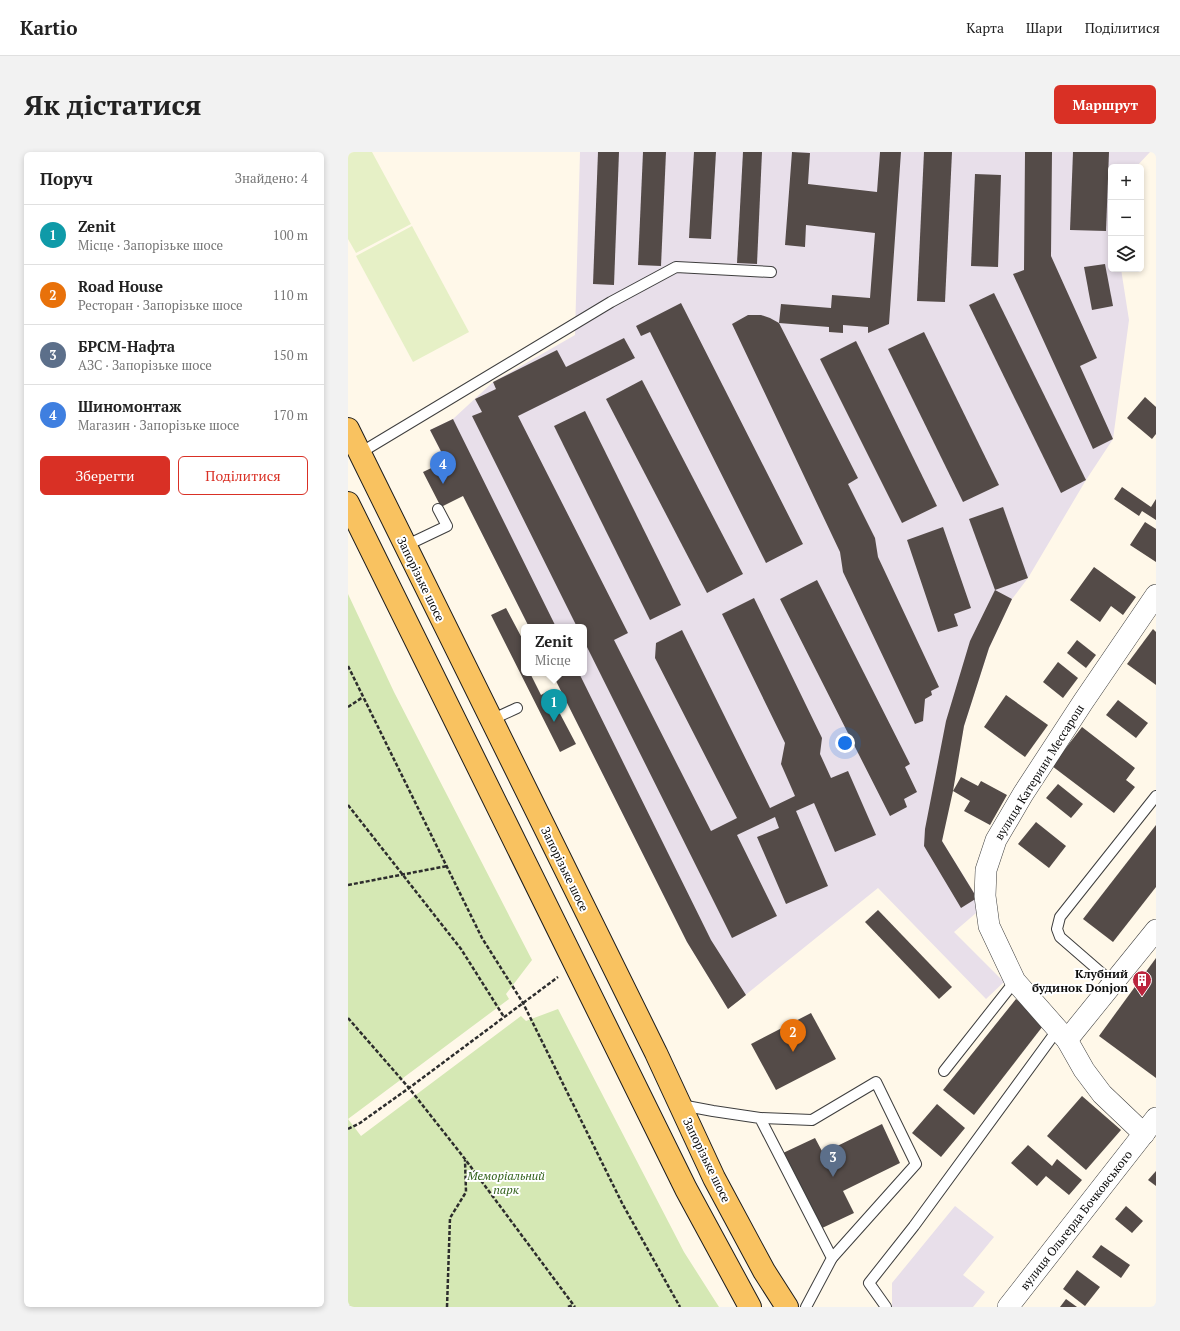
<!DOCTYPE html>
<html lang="uk">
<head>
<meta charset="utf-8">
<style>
  body { margin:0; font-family:"PT Serif",serif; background:#f2f2f2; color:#222 }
  .controls { position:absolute; right:12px; top:12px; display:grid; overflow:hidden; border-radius:6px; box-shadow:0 2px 6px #0003 }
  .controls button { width:36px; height:36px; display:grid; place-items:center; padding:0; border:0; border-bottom:1px solid #e0e0e0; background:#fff; color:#222; font:20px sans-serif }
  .you { position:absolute; left:497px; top:591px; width:14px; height:14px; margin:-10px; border:3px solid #fff; border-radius:50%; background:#1a73e8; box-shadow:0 0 0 6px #1a73e833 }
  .badge { display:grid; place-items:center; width:26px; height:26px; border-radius:50%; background:#d93025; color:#fff; font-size:13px; font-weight:700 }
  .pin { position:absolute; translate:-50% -33px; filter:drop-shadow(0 1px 2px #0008) }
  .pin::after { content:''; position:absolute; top:21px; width:14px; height:12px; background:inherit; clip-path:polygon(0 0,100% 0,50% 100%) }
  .popup { position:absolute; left:173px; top:472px; width:66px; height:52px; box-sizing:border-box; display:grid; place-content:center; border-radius:6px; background:#fff; filter:drop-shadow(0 1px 3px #0005); font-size:13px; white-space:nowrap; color:#767676 }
  .popup b { font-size:15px; color:#222 }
  .popup::after { content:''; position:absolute; left:50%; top:100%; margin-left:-8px; border:8px solid transparent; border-top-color:#fff }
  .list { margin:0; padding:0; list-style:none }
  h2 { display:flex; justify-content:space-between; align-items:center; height:52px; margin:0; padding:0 16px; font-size:17px }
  h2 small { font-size:13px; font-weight:400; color:#767676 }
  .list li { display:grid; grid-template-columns:26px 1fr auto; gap:12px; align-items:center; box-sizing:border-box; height:60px; padding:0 16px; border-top:1px solid #e0e0e0 }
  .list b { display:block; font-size:15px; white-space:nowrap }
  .list p { margin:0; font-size:13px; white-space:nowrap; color:#767676 }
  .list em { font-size:13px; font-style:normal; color:#767676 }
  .actions { display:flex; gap:8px; padding:12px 16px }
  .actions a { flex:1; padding:9px 0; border:1px solid #d93025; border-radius:6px; text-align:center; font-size:14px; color:#d93025 }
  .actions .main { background:#d93025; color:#fff }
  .icon { flex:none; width:22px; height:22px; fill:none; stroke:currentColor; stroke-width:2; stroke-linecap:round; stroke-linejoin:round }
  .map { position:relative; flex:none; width:808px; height:1155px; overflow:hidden; border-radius:6px }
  header { display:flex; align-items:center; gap:24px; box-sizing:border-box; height:56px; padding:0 20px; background:#fff; border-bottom:1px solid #e0e0e0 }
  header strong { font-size:19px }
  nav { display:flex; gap:22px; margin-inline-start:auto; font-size:14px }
  .intro { display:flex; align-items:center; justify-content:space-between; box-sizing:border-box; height:96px; padding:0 24px }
  h1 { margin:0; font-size:28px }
  .button { padding:10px 18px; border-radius:6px; background:#d93025; color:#fff; font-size:14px; font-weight:700 }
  main { display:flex; gap:24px; padding:0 24px }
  aside { flex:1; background:#fff; border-radius:6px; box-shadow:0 2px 6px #0003 }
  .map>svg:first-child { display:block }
  .industrial { fill:#e8dfea }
  .green { fill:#d5e8b4 }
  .pitch { fill:#e6f0c6 }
  .building { fill:#544b48 }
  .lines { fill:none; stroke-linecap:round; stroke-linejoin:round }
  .service-casing { stroke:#3e3e3e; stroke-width:12 }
  .minor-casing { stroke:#3e3e3e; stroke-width:22 }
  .primary-casing { stroke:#1c1c1c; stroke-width:24 }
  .path { stroke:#2d2d2d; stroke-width:2.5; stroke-dasharray:4 2; stroke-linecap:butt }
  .service { stroke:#fff; stroke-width:10 }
  .minor { stroke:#fff; stroke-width:21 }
  .primary { stroke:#f9c260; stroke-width:22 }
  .labels { text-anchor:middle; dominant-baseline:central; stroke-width:4; stroke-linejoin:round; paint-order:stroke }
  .street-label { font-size:12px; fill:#0b0b0b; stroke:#fff }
  .poi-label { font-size:12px; font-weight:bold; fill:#0b0b0b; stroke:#fff; text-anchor:end }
  .park-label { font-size:12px; font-style:italic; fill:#33621c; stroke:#fff }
</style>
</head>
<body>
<header>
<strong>Kartio</strong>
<nav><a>Карта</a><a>Шари</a><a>Поділитися</a></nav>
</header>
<div class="intro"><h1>Як дістатися</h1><a class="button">Маршрут</a></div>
<main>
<aside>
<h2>Поруч<small>Знайдено: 4</small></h2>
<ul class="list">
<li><span class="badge" style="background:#0f9aa8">1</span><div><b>Zenit</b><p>Місце · Запорізьке шосе</p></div><em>100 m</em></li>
<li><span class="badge" style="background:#e8710a">2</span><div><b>Road House</b><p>Ресторан · Запорізьке шосе</p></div><em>110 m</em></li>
<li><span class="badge" style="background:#5c6f8a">3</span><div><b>БРСМ-Нафта</b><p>АЗС · Запорізьке шосе</p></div><em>150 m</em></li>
<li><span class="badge" style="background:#3f7fe0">4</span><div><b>Шиномонтаж</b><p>Магазин · Запорізьке шосе</p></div><em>170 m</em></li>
</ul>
<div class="actions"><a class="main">Зберегти</a><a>Поділитися</a></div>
</aside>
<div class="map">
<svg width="808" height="1155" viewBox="0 0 808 1155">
  <rect width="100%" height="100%" fill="#fff8e9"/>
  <g class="industrial">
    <path d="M232 0H802L788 15H763V117H773L781 168 765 287 738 328 680 426 664 447 641 496 616 574 596 677 594 689 635 755 606 780 656 830 638 847 530 736 380 857 339 790 204 521H236V475H181L82 278 105 267 145 230 227 183Z"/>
    <path d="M607 1054 646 1085 615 1123 637 1140 625 1155H544V1131Z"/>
  </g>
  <path class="green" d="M0 442 46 540 184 808 158 842 161 847 0 967 13 984 173 864 178 869 210 857 336 1100 371 1155H0Z"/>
  <g class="pitch">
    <path d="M0 0H24L63 72 8 101 0 87Z"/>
    <path d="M64 74 121 180 65 210 8 104Z"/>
  </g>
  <g class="building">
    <path d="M250 0H271L266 133 245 132Z"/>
    <path d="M295 0H318L313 114 290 113Z"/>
    <path d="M346 0H368L363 87 341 86Z"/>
    <path d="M395 0H414L409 112 389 111Z"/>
    <path d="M444 0 462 1 460 32 529 40 532 0H553L541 172 520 181V175L495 173V181L481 180V175L431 171 510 326 500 332 527 386 530 405 591 535 583 539 584 543 577 547 575 569 567 572 495 420 492 400 384 172 400 163H413L422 166 431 171 433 152 483 156 484 143 522 146 527 81 458 73 457 95 437 93Z"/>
    <path d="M576 0H604L597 150 569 149Z"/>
    <path d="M677 0H704L703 104 749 206 732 214 765 287 745 297 665 122 676 118Z"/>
    <path d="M725 0H761L758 79 722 78Z"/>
    <path d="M627 22 653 23 650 115 623 114Z"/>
    <path d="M757 112 765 154 744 158 736 115Z"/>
    <path d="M646 141 738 328 713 341 621 153Z"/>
    <path d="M333 151 455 392 418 411 302 180 293 184 288 174Z"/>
    <path d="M576 180 651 333 615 350 540 197Z"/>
    <path d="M276 186 287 206 170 264 280 481 266 488 363 679 389 666 307 506 308 491 334 478 422 656 447 644 433 612 437 591 374 462 406 446 474 586 472 602 483 626 500 619 528 683 487 700 466 651 448 659 480 734 438 752 409 685 431 676 427 665 389 683 429 764 384 786 236 489V475H229L124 264 134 260 127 247 148 237 145 230 209 198 218 215Z"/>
    <path d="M508 189 589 354 554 371 472 207Z"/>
    <path d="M294 228 395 422 359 441 258 247Z"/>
    <path d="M797 245 808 255V282L804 287 779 266Z"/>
    <path d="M237 259 333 453 302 468 206 274Z"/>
    <path d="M105 267 208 475H181L115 344 93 355 75 320 98 309 82 278Z"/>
    <path d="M774 335 803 355 808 347V368L794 359 791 364 766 347Z"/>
    <path d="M655 355 680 426 647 438 621 367Z"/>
    <path d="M797 370 808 377V410L782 393Z"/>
    <path d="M595 375 623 456 606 462 610 474 590 480 559 388Z"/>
    <path d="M746 415 788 445 775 463 763 454 752 470 722 448Z"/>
    <path d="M469 428 562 612 557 615 569 640 556 647 559 655 542 664 432 447Z"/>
    <path d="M647 438 664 447 641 496 616 574 605 639 613 625 630 634 633 629 659 643 642 673 616 659 622 649 605 639 594 689 629 746 613 756 576 694 577 677 598 569 622 489Z"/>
    <path d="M158 456 176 490V521H182L193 543 200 539 228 592 212 600 143 463Z"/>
    <path d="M805 477 808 480V533L779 512Z"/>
    <path d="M729 488 748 503 738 516 719 501Z"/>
    <path d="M710 510 730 526 715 546 695 530Z"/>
    <path d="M204 521H231L363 788 398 843 380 857 339 790Z"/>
    <path d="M658 543 700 573 677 605 636 575Z"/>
    <path d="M770 548 800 571 788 586 758 563Z"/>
    <path d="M734 575 787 616 778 628 787 635 766 661 704 614Z"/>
    <path d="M710 632 735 652 723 666 698 646Z"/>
    <path d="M688 670 718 694 701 716 670 692Z"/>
    <path d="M808 673V735L765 790 735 767Z"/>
    <path d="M530 758 604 835 591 847 517 770Z"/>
    <path d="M808 806V926L751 884Z"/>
    <path d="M668 847 698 870 626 963 595 938Z"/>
    <path d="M463 861 488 907 428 938 403 892Z"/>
    <path d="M734 944 773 978 738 1018 699 984Z"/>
    <path d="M589 952 617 976 593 1005 564 981Z"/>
    <path d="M534 972 552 1011 495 1039 506 1061 472 1077 435 1001 467 986 475 1001Z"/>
    <path d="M680 993 704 1014 709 1007 734 1028 721 1043 698 1024 689 1034 663 1011Z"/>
    <path d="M808 1019V1034L800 1028Z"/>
    <path d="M778 1054 795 1069 784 1081 767 1067Z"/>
    <path d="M753 1093 782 1113 773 1126 744 1105Z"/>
    <path d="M729 1118 752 1135 737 1154 715 1137Z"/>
    <path d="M718 1147 729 1155H712Z"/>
  </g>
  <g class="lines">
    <defs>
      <g id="service">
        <path d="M12 301 263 150 328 115 423 120"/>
        <path d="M57 394 99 374 90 357"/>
        <path d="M143 568 169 556"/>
        <path d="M765 831 712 785 709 777 712 765 808 644"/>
        <path d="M596 919 667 829"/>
        <path d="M333 953 365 959 412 966 484 1106 458 1155"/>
        <path d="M412 966 464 968 528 930 568 1012 484 1106"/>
        <path d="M538 1155 521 1131 566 1074 710 877"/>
      </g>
      <g id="minor">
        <path d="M719 888 667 829 641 774 637 744 638 718 648 688 675 642 735 550 808 443"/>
        <path d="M796 982 754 942 736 918 719 888 808 778"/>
        <path d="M660 1155 808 966"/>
      </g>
      <g id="primary">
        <path d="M0 277 308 901 366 1026 416 1119 439 1155"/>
        <path d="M0 351 338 1037 402 1155"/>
      </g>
    </defs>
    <use href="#service" class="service-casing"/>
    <use href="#minor" class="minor-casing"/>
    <use href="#primary" class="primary-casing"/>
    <g class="path">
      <path d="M0 514 134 786 175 851 275 1053 332 1155"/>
      <path d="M0 555 15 545"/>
      <path d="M0 653 113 797 156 865"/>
      <path d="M0 733 99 714"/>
      <path d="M0 866 61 936 117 1007 227 1155"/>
      <path d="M0 977 12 971 61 936 210 825"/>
      <path d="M0 1154 1 1155"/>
      <path d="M99 1155 102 1066 118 1040 117 1008"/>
      <path d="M220 1155 225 1153"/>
    </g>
    <use href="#service" class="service"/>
    <use href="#minor" class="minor"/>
    <use href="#primary" class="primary"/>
  </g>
  <defs>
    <symbol id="building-pin" viewBox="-11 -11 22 30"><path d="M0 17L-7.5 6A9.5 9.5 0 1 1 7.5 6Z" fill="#ba243c" stroke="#fff"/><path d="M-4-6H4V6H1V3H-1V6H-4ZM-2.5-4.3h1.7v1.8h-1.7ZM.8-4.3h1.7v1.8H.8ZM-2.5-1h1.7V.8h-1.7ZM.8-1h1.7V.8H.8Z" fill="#fff"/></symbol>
  </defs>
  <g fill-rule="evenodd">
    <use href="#building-pin" x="783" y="817" width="22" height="30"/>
  </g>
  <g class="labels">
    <g class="street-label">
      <text transform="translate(73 427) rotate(64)">Запорізьке шосе</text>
      <text transform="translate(691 620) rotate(-58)">вулиця Катерини Мессарош</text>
      <text transform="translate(217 717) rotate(64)">Запорізьке шосе</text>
      <text transform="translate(359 1008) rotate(64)">Запорізьке шосе</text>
      <text transform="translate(728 1068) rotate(-52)">вулиця Ольгерда Бочковського</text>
    </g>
    <g class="poi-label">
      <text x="780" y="821">Клубний<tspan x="780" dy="14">будинок Donjon</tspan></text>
    </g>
    <g class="park-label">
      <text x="158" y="1023">Меморіальний<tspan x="158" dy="14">парк</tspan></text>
    </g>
  </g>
</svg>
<div class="controls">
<button>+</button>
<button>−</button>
<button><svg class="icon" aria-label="layers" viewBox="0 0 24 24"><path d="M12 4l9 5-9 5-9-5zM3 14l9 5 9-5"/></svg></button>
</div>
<div class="you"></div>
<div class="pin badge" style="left:206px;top:570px;background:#0f9aa8">1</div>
<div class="popup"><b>Zenit</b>Місце</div>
<div class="pin badge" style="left:445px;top:900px;background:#e8710a">2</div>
<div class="pin badge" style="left:485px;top:1025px;background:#5c6f8a">3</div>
<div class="pin badge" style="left:95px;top:332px;background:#3f7fe0">4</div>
</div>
</main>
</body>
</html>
